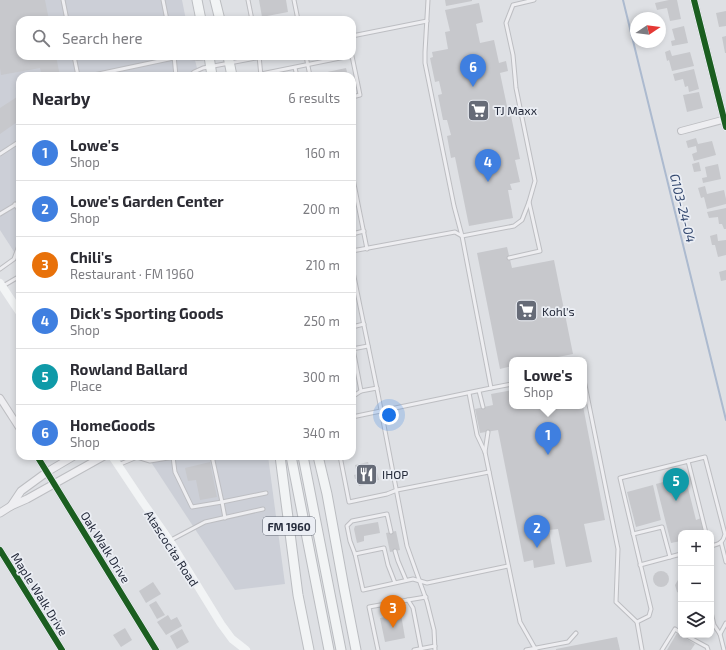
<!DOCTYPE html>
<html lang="en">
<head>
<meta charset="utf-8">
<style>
  body { margin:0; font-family:"Exo 2",sans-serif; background:#f2f2f3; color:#2b2b33 }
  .controls { position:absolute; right:12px; bottom:12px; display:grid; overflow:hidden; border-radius:8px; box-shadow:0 2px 6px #0003 }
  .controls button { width:36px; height:36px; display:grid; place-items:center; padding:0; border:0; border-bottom:1px solid #e1e1e2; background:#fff; color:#2b2b33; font:20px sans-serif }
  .compass { position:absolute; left:630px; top:12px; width:36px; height:36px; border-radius:50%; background:#fff; box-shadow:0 2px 6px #0003; rotate:77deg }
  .you { position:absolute; left:389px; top:415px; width:14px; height:14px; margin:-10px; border:3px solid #fff; border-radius:50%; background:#1a73e8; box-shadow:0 0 0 6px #1a73e833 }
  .badge { display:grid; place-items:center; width:26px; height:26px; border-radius:50%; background:#666b77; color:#fff; font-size:13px; font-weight:700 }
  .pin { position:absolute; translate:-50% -33px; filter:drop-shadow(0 1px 2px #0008) }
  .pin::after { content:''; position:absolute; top:21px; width:14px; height:12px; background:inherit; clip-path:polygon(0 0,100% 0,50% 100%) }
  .popup { position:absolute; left:509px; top:357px; width:78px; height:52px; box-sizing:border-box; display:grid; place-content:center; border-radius:8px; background:#fff; filter:drop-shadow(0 1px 3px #0005); font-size:13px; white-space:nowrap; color:#7c7c81 }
  .popup b { font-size:15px; color:#2b2b33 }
  .popup::after { content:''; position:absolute; left:50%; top:100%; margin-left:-8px; border:8px solid transparent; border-top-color:#fff }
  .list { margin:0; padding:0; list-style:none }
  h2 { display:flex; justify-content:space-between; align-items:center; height:52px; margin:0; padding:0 16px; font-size:17px }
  h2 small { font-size:13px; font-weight:400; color:#7c7c81 }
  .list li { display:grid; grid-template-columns:26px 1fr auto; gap:12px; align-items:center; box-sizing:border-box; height:56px; padding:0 16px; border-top:1px solid #e1e1e2 }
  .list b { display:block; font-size:15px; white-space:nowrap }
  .list p { margin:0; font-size:13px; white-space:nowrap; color:#7c7c81 }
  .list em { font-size:13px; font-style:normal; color:#7c7c81 }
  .icon { flex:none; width:22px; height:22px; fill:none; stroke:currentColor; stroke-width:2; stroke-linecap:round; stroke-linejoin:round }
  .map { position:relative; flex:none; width:726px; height:650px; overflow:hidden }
  .search { position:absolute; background:#fff; box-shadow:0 2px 6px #0003; left:16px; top:16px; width:340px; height:44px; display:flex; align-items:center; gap:10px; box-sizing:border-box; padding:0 14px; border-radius:12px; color:#7c7c81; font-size:15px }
  .panel { position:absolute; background:#fff; box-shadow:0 2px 6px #0003; left:16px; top:72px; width:340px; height:388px; border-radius:12px }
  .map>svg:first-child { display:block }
  .built { fill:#cccfd7 }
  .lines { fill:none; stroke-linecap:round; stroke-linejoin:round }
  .stream { stroke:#acbacf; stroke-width:2 }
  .building { fill:#c7c8cc }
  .service-casing { stroke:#bdbec2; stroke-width:5 }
  .minor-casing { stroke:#bdbec2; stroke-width:8 }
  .tertiary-casing { stroke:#bdbec2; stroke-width:9 }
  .primary-casing { stroke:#bbbdc1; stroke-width:11 }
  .service { stroke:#eeeef1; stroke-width:3 }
  .minor { stroke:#eeeef1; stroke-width:6 }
  .tertiary { stroke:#eeeef1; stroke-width:7 }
  .secondary { stroke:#f2f4f5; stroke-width:8 }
  .primary { stroke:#f2f4f5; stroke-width:9 }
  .cycleway-casing { stroke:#ebeef4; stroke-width:8 }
  .cycleway { stroke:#1b5e20; stroke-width:6 }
  .labels { text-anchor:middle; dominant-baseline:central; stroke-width:3.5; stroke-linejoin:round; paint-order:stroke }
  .shield { fill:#ebeef4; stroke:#616673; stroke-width:1 }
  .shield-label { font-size:11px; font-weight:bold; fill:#262c3c }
  .poi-label { font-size:12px; fill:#262c3c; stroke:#ebeef4; text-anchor:start }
  .street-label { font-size:12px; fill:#262c3c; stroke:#ebeef4 }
  .water-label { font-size:13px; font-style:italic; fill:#32476e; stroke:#ebeef4 }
</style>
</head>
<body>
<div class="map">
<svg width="726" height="650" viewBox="0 0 726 650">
  <rect width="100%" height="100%" fill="#dee0e4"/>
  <g class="built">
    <path d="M0 0H182L186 20H20V56H194L199 76H20V261L0 230Z"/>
    <path d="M147 456H268L285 584 235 590Z"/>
  </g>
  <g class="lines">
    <path class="stream" d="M623 0 726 420"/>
  </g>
  <g class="building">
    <path d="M0 0H45L49 20H20V56H56L60 76H42L40 68 1 75 0 68Z"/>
    <path d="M259 0H286L288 12 262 17Z"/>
    <path d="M445 0H472V1L446 6Z"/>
    <path d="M669 0H677L681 19 670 21 667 8 657 10 655 3Z"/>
    <path d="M479 3 483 22 476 24 480 43 494 40 499 63 506 61 508 71 500 73 508 111H510L520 159 515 160 520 182 510 184 512 190H508L513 218 469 226 455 157 451 158 447 136 451 135 447 120H443L438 95 442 94 439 81 435 82 430 58 433 57 432 52 448 49 445 32 450 31 445 10Z"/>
    <path d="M726 11V26L719 27 716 13Z"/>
    <path d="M684 26 688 43 672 46 671 41 675 40 672 29Z"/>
    <path d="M726 36V53H725L722 37Z"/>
    <path d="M670 50 672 56 690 52 694 66 672 71 669 60 667 61 665 52Z"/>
    <path d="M346 68 348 76H319L318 74Z"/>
    <path d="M694 69 699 89 689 92 688 86 685 87 683 79 675 81 673 74Z"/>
    <path d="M699 92 703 108 687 112 683 95Z"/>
    <path d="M20 95V120L0 134V108Z"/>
    <path d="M696 138 698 144 712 141 716 155 694 161 692 154 697 152 696 146 688 148 686 141Z"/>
    <path d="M699 162 701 171 694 172 692 164Z"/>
    <path d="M718 164 721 179 703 183 702 178 707 177 705 167Z"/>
    <path d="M705 186 707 194 724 190 726 199V204L707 209 704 197 701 198 698 188Z"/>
    <path d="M726 208V229H724L722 224H719L718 217 709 218 707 212Z"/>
    <path d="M717 234 718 241 726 240V255L718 257 715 245H712L710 236Z"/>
    <path d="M507 247 512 268 554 260 573 354 543 360H512V366L500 369 477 253Z"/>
    <path d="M726 270V280L721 281 719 272Z"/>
    <path d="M512 390V406H583L605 520 584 524 592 562 566 567 558 529 549 530 555 564 534 568 533 560 524 562 498 430 480 433 475 409 493 405 491 394Z"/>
    <path d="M210 462 217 497 200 500 196 480 188 481 185 468Z"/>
    <path d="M368 462 369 465 375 464 379 480 372 481 373 484 359 486 358 479H355L354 475 357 474 355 465Z"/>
    <path d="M685 476 696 520 701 518 704 533H681V541L671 543 656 484Z"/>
    <path d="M653 485 661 520 636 527 627 492Z"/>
    <path d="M378 522 380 533 364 536V541L357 543 354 529 355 526Z"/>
    <path d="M396 531 400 550 390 552 386 533Z"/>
    <circle cx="661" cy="579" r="8"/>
    <path d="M681 578V594L677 592 675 585 678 580Z"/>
    <path d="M153 582 161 594 146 603 139 591Z"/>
    <path d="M156 601 165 615 157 619 149 605Z"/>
    <path d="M401 614 405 638 385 642 380 618Z"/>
    <path d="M168 615 171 620 177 617 182 626 166 635 157 622Z"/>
    <path d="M125 628 132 640 121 647 113 635Z"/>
    <path d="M182 629 189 642 177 649 170 636Z"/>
    <path d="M677 633 695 644 691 650H667Z"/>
    <path d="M617 637 620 650H556V649Z"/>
  </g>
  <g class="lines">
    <defs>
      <g id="service">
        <path d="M63 0 67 20"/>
        <path d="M163 0 167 20"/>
        <path d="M248 0 252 20"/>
        <path d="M294 0 298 20"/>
        <path d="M352 36 427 21"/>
        <path d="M74 56 78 76"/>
        <path d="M174 56 176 76"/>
        <path d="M259 56 261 76"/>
        <path d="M306 56 310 76"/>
        <path d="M352 56 360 95 352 97"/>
        <path d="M295 68 297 76"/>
        <path d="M261 74 350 56"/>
        <path d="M89 76 183 56C192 59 199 59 208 57"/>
        <path d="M190 76 194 72 203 68 267 56"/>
        <path d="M0 154 20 141"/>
        <path d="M352 174 367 249"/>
        <path d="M15 204 20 212"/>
        <path d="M0 214 20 202"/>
        <path d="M352 234 364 231"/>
        <path d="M352 251 455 232 462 236 514 226 522 220 529 202 535 181 516 88 513 55 506 23 513 5 534 0"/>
        <path d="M509 258 540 251 529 202"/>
        <path d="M352 267 378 394 407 546 427 602 434 630 435 650"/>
        <path d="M0 269 14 259 20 243"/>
        <path d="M3 286 20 276"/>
        <path d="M352 327 364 324"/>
        <path d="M352 349 368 346"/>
        <path d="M353 349 361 391"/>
        <path d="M584 380 618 549 616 602 637 622 642 650"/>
        <path d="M491 388 512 384"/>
        <path d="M479 391 483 407"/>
        <path d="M469 393 477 435 485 452 520 622 536 650"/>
        <path d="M352 397 361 391 377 388"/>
        <path d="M352 417 491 388 462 236 454 206 425 63V52L428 0"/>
        <path d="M485 452 488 432"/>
        <path d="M212 456 222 502 266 493"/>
        <path d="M340 456 349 502 387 494 397 490 489 472"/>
        <path d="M173 457 175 472 192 507 222 502 225 518"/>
        <path d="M688 461 706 533"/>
        <path d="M118 465 137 457 150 461 180 456"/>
        <path d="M633 534 662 527 670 557"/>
        <path d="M171 540 205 522 263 509"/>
        <path d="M721 542 726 562"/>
        <path d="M395 551 398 561 406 580"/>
        <path d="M355 554 350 541 347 526 352 521 387 514 391 532"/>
        <path d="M640 565 681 554"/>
        <path d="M395 583 388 565 384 548 355 554 363 590 413 579 427 583 508 566"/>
        <path d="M408 600 426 597"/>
        <path d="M711 612 714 625 720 634 724 650"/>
        <path d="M637 622 649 616 651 609 620 478 705 457 725 534C723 543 719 544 711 546"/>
        <path d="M720 634 726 623"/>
        <path d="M685 635 707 647 708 650"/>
        <path d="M378 650 369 607 408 600 413 608 421 649"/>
        <path d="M414 650 435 646"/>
        <path d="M526 650 568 642 576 633"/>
        <path d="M662 650 675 629 681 633"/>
      </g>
      <g id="minor">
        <path d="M694 0 726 127"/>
        <path d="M681 131 726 119"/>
        <path d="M0 398 20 429"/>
        <path d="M37 456 156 650"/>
        <path d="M0 550 62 650"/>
      </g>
      <g id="tertiary">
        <path d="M11 506 21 491 47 472 74 456"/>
        <path d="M0 513 11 506 27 499 104 456"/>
      </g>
      <g id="primary">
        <path d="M197 0 201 20"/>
        <path d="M215 0 220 20"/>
        <path d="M209 56 212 76"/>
        <path d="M228 56 232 76"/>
        <path d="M280 456 298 595 309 650"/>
        <path d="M291 456 329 650"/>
        <path d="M303 456 341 650"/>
        <path d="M318 456 327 494 344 588 356 650"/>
      </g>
    </defs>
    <use href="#service" class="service-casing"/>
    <use href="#minor" class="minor-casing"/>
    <use href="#tertiary" class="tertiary-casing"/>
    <use href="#primary" class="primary-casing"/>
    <use href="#service" class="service"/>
    <use href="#minor" class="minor"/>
    <use href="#tertiary" class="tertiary"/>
    <g class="secondary">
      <path d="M0 283 20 313"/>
      <path d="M112 456 142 501 170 541 221 624 232 639 246 650"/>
    </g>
    <use href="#primary" class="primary"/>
    <defs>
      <g id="cycleway">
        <path d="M694 0 726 127"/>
        <path d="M37 456 156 650"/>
        <path d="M0 550 62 650"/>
      </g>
    </defs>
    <use href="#cycleway" class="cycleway-casing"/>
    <use href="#cycleway" class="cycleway"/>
  </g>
  <defs>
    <symbol id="supermarket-square" viewBox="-11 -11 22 22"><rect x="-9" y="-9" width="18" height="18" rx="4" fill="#666b77" stroke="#ebeef4"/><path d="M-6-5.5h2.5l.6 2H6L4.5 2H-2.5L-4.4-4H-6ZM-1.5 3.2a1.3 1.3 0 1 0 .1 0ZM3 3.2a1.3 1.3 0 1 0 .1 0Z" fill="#fff"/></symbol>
    <symbol id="restaurant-square" viewBox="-11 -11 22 22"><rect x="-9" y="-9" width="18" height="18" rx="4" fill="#666b77" stroke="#ebeef4"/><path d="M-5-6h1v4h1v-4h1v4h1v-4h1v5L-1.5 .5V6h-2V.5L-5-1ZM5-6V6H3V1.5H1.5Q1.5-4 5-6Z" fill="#fff"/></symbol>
  </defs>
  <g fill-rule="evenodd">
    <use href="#supermarket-square" x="466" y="98" width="25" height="25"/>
    <use href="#supermarket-square" x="514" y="298" width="25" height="25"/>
    <use href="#restaurant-square" x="354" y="462" width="25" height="25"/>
  </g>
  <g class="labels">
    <rect class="shield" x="263" y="517" width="52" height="18" rx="3"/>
    <g class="shield-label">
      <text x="289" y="526">FM 1960</text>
    </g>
    <g class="poi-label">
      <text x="494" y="110">TJ Maxx</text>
      <text x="542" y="311">Kohl's</text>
      <text x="382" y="474">IHOP</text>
    </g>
    <g class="street-label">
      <text transform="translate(106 547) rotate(58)">Oak Walk Drive</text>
      <text transform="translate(172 548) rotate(57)">Atascocita Road</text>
      <text transform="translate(40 594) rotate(58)">Maple Walk Drive</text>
    </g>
    <g class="water-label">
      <text transform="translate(683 208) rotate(76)">G103-24-04</text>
    </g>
  </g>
</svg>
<div class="controls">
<button>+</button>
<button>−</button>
<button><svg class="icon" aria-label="layers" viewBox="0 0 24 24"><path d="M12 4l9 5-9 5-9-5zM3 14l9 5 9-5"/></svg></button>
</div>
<svg class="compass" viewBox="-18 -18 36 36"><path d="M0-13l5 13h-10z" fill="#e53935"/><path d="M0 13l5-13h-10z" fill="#7c7c81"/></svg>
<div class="you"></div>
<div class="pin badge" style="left:548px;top:455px;background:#3f7fe0">1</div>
<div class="popup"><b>Lowe's</b>Shop</div>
<div class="pin badge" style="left:537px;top:548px;background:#3f7fe0">2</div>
<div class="pin badge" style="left:393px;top:628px;background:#e8710a">3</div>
<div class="pin badge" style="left:488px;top:182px;background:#3f7fe0">4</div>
<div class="pin badge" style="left:676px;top:501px;background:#0f9aa8">5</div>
<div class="pin badge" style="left:473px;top:87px;background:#3f7fe0">6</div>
<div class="search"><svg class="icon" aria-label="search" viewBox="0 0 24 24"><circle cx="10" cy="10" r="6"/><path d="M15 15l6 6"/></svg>Search here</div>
<section class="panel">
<h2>Nearby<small>6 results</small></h2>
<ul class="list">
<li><span class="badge" style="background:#3f7fe0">1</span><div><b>Lowe's</b><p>Shop</p></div><em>160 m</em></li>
<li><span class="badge" style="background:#3f7fe0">2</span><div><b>Lowe's Garden Center</b><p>Shop</p></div><em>200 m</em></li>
<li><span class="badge" style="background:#e8710a">3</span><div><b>Chili's</b><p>Restaurant · FM 1960</p></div><em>210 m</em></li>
<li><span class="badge" style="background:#3f7fe0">4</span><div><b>Dick's Sporting Goods</b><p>Shop</p></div><em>250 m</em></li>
<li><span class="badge" style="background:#0f9aa8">5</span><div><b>Rowland Ballard</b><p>Place</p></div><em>300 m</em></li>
<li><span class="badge" style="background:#3f7fe0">6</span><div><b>HomeGoods</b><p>Shop</p></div><em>340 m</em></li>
</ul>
</section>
</div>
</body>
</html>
